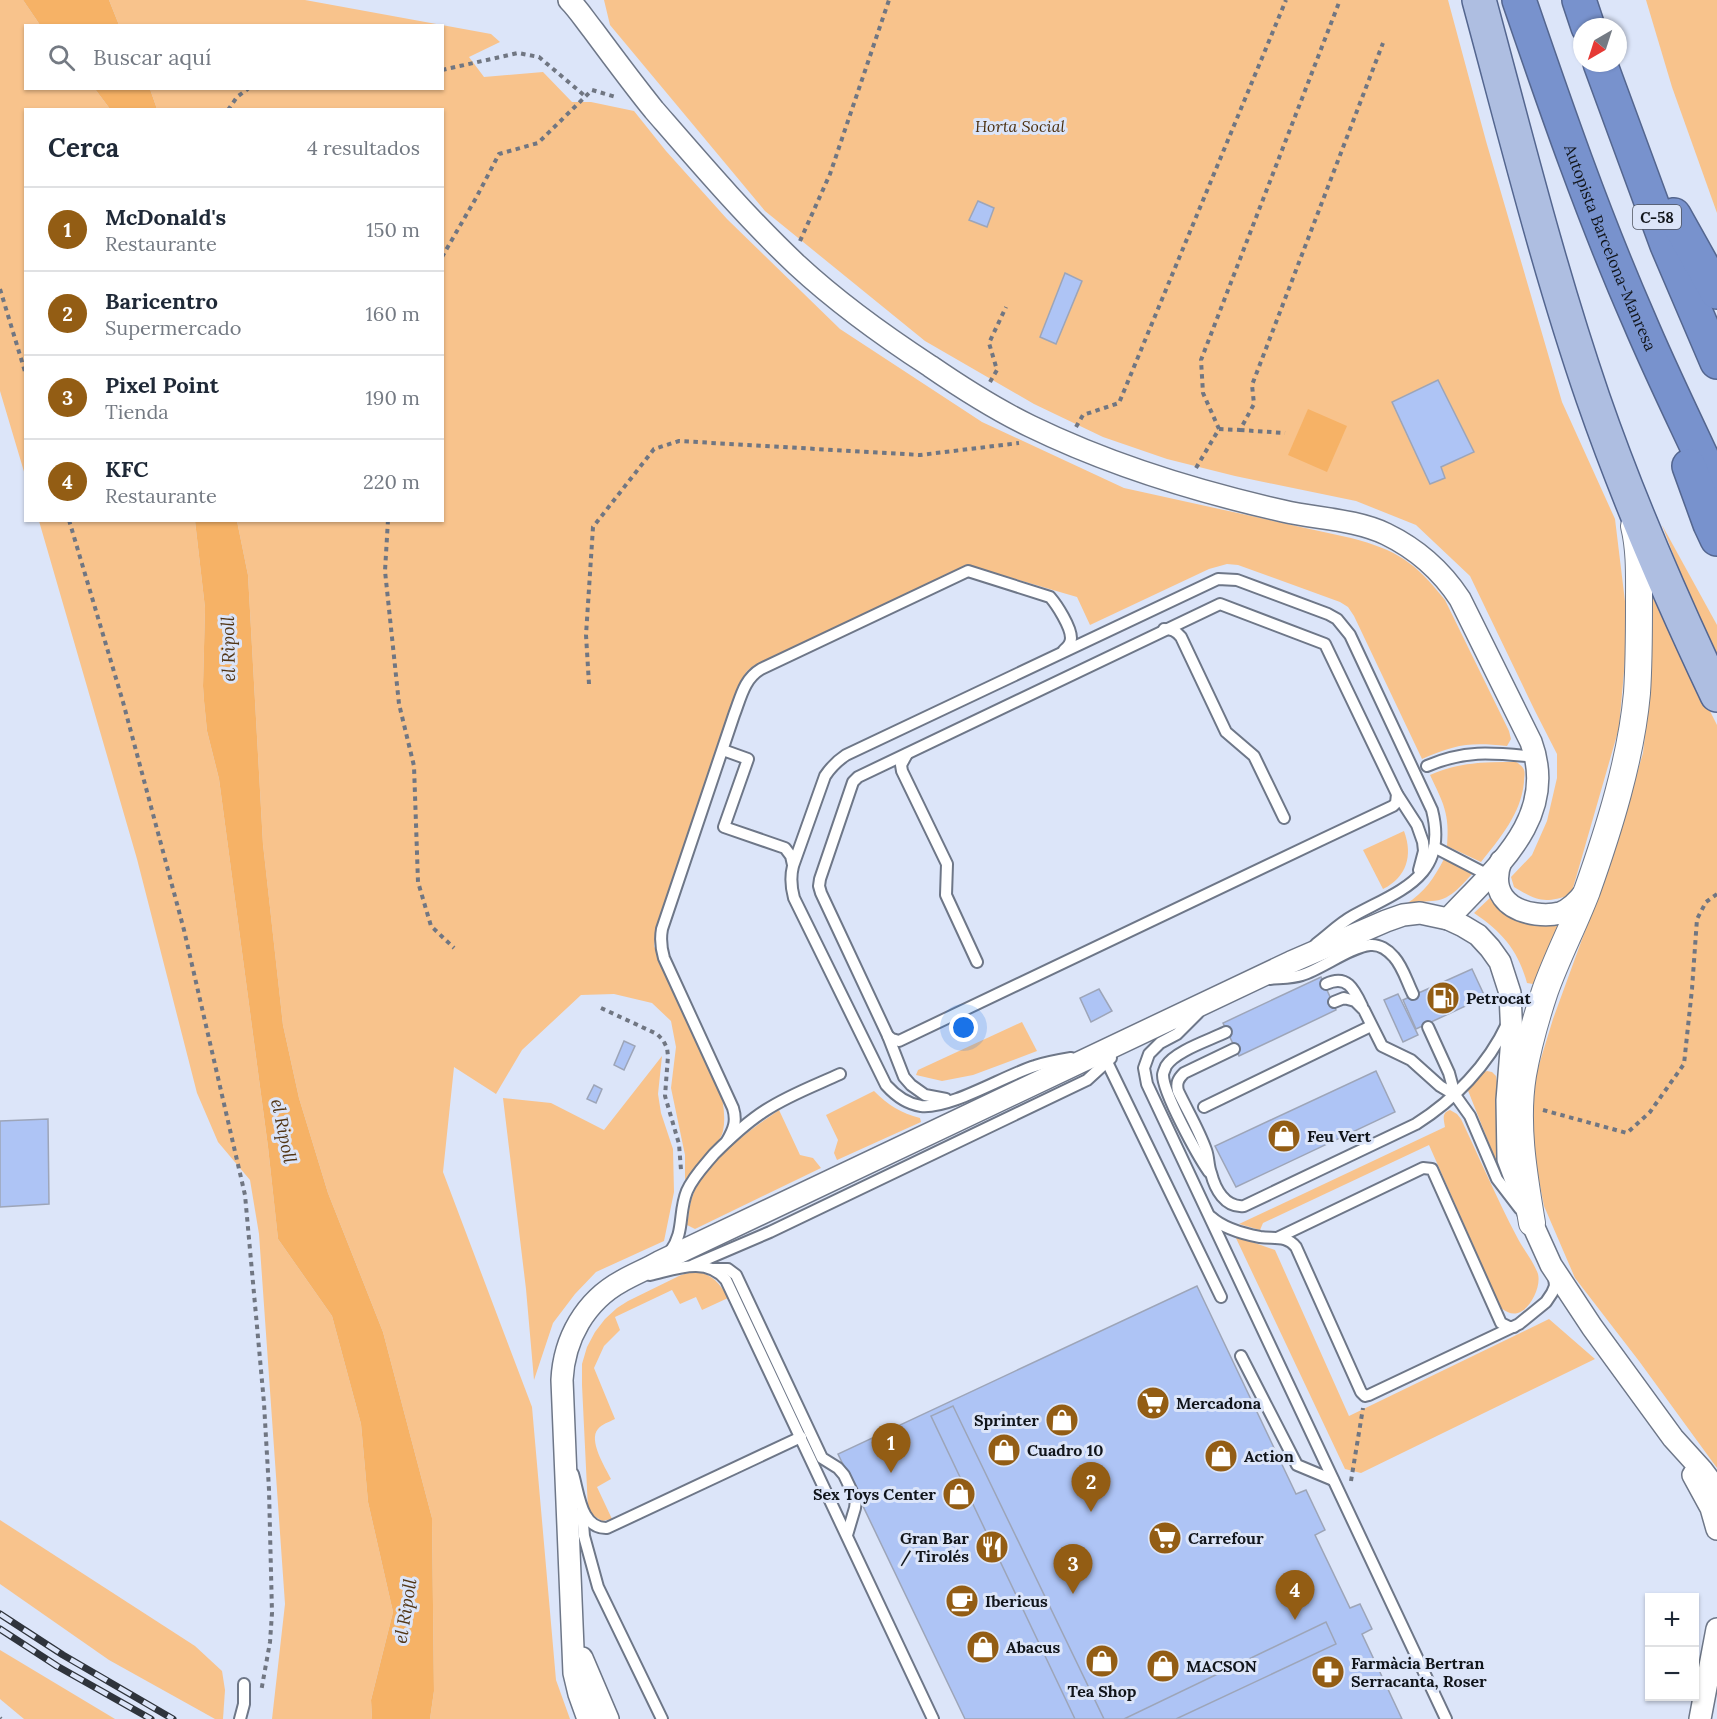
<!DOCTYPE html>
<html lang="es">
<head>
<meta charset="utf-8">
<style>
  body { margin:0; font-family:Lora,serif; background:#f6f6f7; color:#1f2937 }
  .controls { position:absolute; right:18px; bottom:18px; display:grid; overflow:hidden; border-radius:0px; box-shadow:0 2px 4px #0004 }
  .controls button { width:54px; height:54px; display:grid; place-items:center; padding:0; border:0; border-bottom:2px solid #e0e1e3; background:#fff; color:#1f2937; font:30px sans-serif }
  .compass { position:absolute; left:1573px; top:18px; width:54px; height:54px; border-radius:50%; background:#fff; box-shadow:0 2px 4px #0004; rotate:219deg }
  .you { position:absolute; left:964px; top:1028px; width:21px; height:21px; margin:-15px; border:4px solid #fff; border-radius:50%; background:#1a73e8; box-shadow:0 0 0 9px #1a73e833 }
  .badge { display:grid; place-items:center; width:39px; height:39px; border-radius:50%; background:#935d14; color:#fff; font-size:20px; font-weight:700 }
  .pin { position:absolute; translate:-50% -50px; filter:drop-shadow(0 2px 3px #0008) }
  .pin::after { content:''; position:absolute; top:32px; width:21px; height:18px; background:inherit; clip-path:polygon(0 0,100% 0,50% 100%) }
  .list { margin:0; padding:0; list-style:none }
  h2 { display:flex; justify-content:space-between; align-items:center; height:78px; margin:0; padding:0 24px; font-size:26px }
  h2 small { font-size:20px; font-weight:400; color:#747a83 }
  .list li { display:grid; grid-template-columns:39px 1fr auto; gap:18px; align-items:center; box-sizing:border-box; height:84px; padding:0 24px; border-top:2px solid #e0e1e3 }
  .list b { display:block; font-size:22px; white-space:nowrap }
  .list p { margin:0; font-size:20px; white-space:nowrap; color:#747a83 }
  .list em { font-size:20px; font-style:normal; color:#747a83 }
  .icon { flex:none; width:33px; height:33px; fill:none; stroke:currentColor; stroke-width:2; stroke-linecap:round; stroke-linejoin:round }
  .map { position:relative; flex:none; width:1717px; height:1719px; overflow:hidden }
  .search { position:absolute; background:#fff; box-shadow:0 2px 4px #0004; left:24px; top:24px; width:420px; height:66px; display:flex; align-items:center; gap:15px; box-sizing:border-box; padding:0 21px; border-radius:0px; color:#747a83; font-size:22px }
  .panel { position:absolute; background:#fff; box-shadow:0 2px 4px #0004; left:24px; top:108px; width:420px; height:414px; border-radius:0px }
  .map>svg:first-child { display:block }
  .green { fill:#f8c38c }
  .water { fill:#f6b266 }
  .building { fill:#aec4f5; stroke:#9da5b8; stroke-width:1.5 }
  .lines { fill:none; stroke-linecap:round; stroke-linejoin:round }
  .service-casing { stroke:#6e7788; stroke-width:14 }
  .minor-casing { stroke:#6e7788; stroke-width:24 }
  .tertiary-casing { stroke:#6e7788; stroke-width:28 }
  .primary-casing { stroke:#54668f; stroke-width:36 }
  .motorway-casing { stroke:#54668f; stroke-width:36 }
  .path { stroke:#707682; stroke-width:4; stroke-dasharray:4.5 4.5; stroke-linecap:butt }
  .service { stroke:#fff; stroke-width:10 }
  .minor { stroke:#fff; stroke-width:21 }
  .tertiary { stroke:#fff; stroke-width:26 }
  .primary { stroke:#aebee1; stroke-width:33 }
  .motorway { stroke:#7892cd; stroke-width:33 }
  .rail-casing { stroke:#2f343c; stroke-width:7 }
  .rail { stroke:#dce5f9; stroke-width:4.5; stroke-dasharray:14; stroke-linecap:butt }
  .labels { text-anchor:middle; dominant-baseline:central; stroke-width:6; stroke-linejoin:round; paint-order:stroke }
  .shield { fill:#dce5f9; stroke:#4e535e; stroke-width:1.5 }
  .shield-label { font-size:15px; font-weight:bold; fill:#11151b }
  .park-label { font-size:16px; font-style:italic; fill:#4a2e0d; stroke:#dce5f9 }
  .street-label { font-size:16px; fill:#11151b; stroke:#dce5f9 }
  .poi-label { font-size:16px; font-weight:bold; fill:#11151b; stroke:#dce5f9; text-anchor:start }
  .water-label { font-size:18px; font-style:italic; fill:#513515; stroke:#dce5f9 }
</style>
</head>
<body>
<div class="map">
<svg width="1717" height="1719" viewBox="0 0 1717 1719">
  <rect width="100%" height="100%" fill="#dce5f9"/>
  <g class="green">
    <path d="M0 0H23L40 25 26 26V88L95 89 110 109 26 110 25 475 0 391Z"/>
    <path d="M109 0H305L491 34 500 42 469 57 484 77 543 72 572 102H591L634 111 666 151 727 219 840 329 982 422 1124 488 1351 538C1397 550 1415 562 1445 600L1509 731 1511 739 1507 746C1470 742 1456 744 1422 759L1354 616 1348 607 1340 602 1238 565 1227 564 1209 569 1090 625 1077 597 967 565 752 667 747 671 741 681 656 933 654 946 720 1088C723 1102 726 1117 723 1131 721 1142 707 1152 700 1161 695 1167 690 1173 685 1180V1155L671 1088 676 1047 671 1021 652 1003 614 994 581 995 522 1050 496 1094 454 1067 443 1172 532 1407 556 1680 570 1719H430L434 1691 432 1518 383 1332 328 1193 299 1098 283 1025 263 844 248 575 237 521 442 520V110L157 109 150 89 442 88V26L119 25Z"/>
    <path d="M604 0H1448L1486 141 1562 402 1615 519 1628 626 1619 728 1571 895C1544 903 1539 902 1514 887L1511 877 1532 855 1547 821 1557 778V754L1535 711 1470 576 1416 525 1356 501 1235 476 1167 459 1103 437 1034 404 925 341 765 211 610 25Z"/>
    <path d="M1646 0H1717V213L1672 87Z"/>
    <path d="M39 521H195L205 608 203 686 204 701 207 731 219 779 268 1147 278 1239 332 1316 361 1424 368 1502 393 1612 371 1700 372 1719H272L285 1604 259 1234 250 1180 218 1142 197 1093 137 859Z"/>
    <path d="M1662 525 1717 625V661L1705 637Z"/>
    <path d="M1653 598 1717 725V1468L1639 1361 1575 1278 1544 1206 1532 1145 1535 1078 1553 1019 1612 857 1643 753 1650 690Z"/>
    <path d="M1516 762C1518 763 1522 766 1523 768 1526 772 1524 778 1524 782 1521 814 1500 838 1481 862L1447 846C1450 813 1443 803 1430 775 1459 762 1485 762 1516 762Z"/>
    <path d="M1404 831C1413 855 1407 877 1383 889L1363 850Z"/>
    <path d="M1444 859 1472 874C1461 886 1449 901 1432 901 1423 902 1415 902 1406 904 1425 892 1434 878 1444 859Z"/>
    <path d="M1492 896 1567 920 1537 981 1533 984 1527 983C1518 950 1502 932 1474 913Z"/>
    <path d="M1022 1022 1037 1051 973 1075 942 1081 916 1075 918 1070Z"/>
    <path d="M662 1056 658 1094 661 1113 673 1149 674 1192 664 1241 596 1272 575 1294 553 1323 534 1380 526 1289 503 1098 551 1103 604 1130Z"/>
    <path d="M1487 1071 1492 1072 1496 1076 1497 1083 1496 1133 1498 1166 1467 1088 1482 1073Z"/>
    <path d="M874 1091C888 1105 901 1113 920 1118L921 1122 837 1160 834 1153 838 1140 826 1115Z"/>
    <path d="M779 1110 800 1155 813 1158 821 1168 695 1229 687 1225C689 1216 689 1206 692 1198 703 1162 750 1130 779 1110Z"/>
    <path d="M1450 1110 1457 1114 1461 1119C1480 1159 1497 1199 1517 1237 1523 1249 1534 1262 1538 1274 1541 1286 1532 1305 1522 1311 1514 1316 1508 1313 1501 1308L1429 1145 1263 1223 1260 1230 1239 1224 1445 1127C1444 1120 1441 1113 1450 1110Z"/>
    <path d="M1235 1236 1275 1250 1349 1416 1549 1319 1595 1359 1361 1473 1345 1469Z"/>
    <path d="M695 1271C712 1274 720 1283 728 1298L702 1310 696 1297 680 1304 672 1290 615 1317 620 1330 604 1346 594 1368 615 1419C609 1422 602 1424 598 1429 588 1440 605 1467 611 1479L597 1487 612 1519 602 1521 591 1514 588 1509 582 1385V1364L587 1347 595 1332 605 1319 617 1308 628 1301 681 1275Z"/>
    <path d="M0 1520 195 1646 222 1671 225 1690 223 1719H215L109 1660 0 1584Z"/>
    <path d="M0 1650 115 1719H24L0 1699Z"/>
  </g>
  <g class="water">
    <path d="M23 0H109L119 25H40Z"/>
    <path d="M95 89H150L157 109H110Z"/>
    <path d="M1308 409 1347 426 1327 472 1288 455Z"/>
    <path d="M195 521H237L248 575 263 844 283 1025 299 1098 328 1193 383 1332 432 1518 434 1691 430 1719H372L371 1700 393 1612 368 1502 361 1424 332 1316 278 1239 268 1147 219 779 207 731 204 701 203 686 205 608Z"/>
  </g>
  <g class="building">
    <path d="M978 201 994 208 987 227 969 220Z"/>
    <path d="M1065 273 1082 281 1056 344 1040 337Z"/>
    <path d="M1438 380 1474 452 1441 467 1445 478 1430 484 1392 402Z"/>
    <path d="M1472 969 1485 997 1416 1029 1403 1000Z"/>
    <path d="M1321 977 1336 1010 1239 1056 1223 1023Z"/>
    <path d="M1099 989 1112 1011 1091 1022 1080 998Z"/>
    <path d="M1398 994 1418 1035 1403 1042 1384 1000Z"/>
    <path d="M624 1041 635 1046 624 1070 614 1065Z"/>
    <path d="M1376 1071 1395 1112 1236 1187 1215 1146Z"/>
    <path d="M594 1085 602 1089 596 1103 587 1099Z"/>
    <path d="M48 1119 49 1204 0 1207V1121Z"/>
    <path d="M1197 1286 1296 1494 1306 1490 1325 1530 1315 1535 1350 1608 1360 1604 1372 1629 1362 1634 1402 1719H965L838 1454Z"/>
    <path d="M953 1406 1104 1719H1075L931 1416Z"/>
    <path d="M1326 1622 1336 1644 1176 1719H1124Z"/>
  </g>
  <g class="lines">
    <defs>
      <g id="service">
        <path d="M1164 629C1172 629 1176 631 1181 637L1226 732 1254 756 1284 818"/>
        <path d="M723 750 748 759 724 827 785 848 791 856 793 865"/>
        <path d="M907 754 901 765 902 771 947 864 946 895 977 962"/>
        <path d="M1427 766C1467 749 1494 753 1536 757"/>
        <path d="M1434 847 1488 875"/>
        <path d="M1270 979C1280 978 1293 978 1302 975 1322 969 1350 947 1370 945 1379 944 1388 950 1394 957 1403 967 1407 982 1413 994"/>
        <path d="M1326 984C1347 974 1354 989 1362 1006"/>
        <path d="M1334 1002 1344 998 1355 1001 1364 1010 1382 1046 1411 1060 1440 1086 1455 1095 1470 1116 1497 1179 1520 1209"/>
        <path d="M1198 1013 1177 1034 1160 1043 1149 1054 1144 1068 1147 1084 1446 1719"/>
        <path d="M1428 1027 1449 1073 1455 1095"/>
        <path d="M888 1036 892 1039 899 1041 1323 839 1393 806 1396 803 1397 794"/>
        <path d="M1234 1049 1184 1073C1178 1079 1176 1083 1178 1091 1187 1110 1199 1130 1206 1150 1209 1158 1208 1166 1211 1173 1215 1189 1225 1208 1244 1206L1416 1124C1454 1100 1488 1065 1507 1024"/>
        <path d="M1099 1052H1102L1107 1062 1221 1297"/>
        <path d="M1071 1058C1059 1060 1047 1062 1035 1066 1005 1075 951 1109 921 1106 907 1104 895 1095 886 1085L794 898C791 887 790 878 793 866L825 776C831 767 837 761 846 755L1218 579 1237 580 1328 614 1337 619 1350 635 1432 810C1449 877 1400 890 1353 916 1340 923 1328 935 1316 944"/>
        <path d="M946 1099 925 1095 911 1085 904 1077 888 1036 821 893 819 886 820 879 853 782 858 777 1220 604 1325 644 1397 794 1417 825 1423 842 1424 851 1419 870"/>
        <path d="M1204 1107 1371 1026"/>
        <path d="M727 1141C734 1129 737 1121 733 1108L664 958C661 948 660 940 662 929L734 715C741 697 744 679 761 669L968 571 1050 597C1057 605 1071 627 1071 638 1071 643 1068 647 1064 650"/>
        <path d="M1209 1172C1198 1156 1163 1093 1163 1075 1163 1073 1165 1069 1166 1066 1175 1051 1210 1040 1226 1032"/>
        <path d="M1211 1217C1223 1228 1244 1234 1260 1237 1274 1239 1287 1235 1296 1247L1361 1392 1365 1396 1369 1395 1519 1324 1546 1302 1552 1293 1555 1286 1554 1276"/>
        <path d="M1277 1238 1423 1168 1432 1169 1501 1323 1509 1327H1514"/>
        <path d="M670 1252C685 1232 678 1213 687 1191 693 1177 704 1166 714 1154 730 1138 747 1122 766 1110 789 1095 816 1085 840 1074"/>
        <path d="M693 1265 770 1232 1087 1080 1111 1058"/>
        <path d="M714 1269H728L736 1275 822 1458 838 1468 844 1475 856 1500 855 1508 847 1535"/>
        <path d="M650 1275C676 1269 706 1256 726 1280L933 1719"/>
        <path d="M1241 1356 1297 1465 1333 1480"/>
        <path d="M573 1474C579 1494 581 1529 607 1528L801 1437"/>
        <path d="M582 1511 584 1536 598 1587 662 1719"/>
        <path d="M240 1719 244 1704V1684"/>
      </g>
      <g id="minor">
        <path d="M569 0C578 9 585 20 593 30 613 57 633 84 654 110 700 163 746 217 797 265 838 303 884 336 930 366 962 388 995 409 1030 426 1108 464 1199 492 1283 511 1317 519 1354 519 1386 534 1417 549 1441 570 1460 599L1531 742C1559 818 1495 868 1448 919"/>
        <path d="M1501 861C1490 891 1506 910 1536 914 1544 915 1552 915 1560 913 1571 909 1578 901 1585 892"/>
        <path d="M1693 1475 1711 1508 1717 1529"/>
        <path d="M582 1658 608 1719"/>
        <path d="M588 1719 579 1694 574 1673 562 1380C564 1339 585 1301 622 1281 634 1274 647 1269 659 1262L1291 962 1386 921 1403 915 1420 913 1448 919 1463 926 1478 935 1490 948 1500 962 1510 993 1512 1038 1507 1100 1508 1159 1532 1223 1551 1265 1592 1327 1673 1438 1702 1470 1717 1490"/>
        <path d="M1700 1719 1717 1629"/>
      </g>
      <path id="tertiary" d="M1532 1223C1524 1175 1515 1124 1523 1075 1528 1047 1536 1018 1545 991 1557 957 1574 925 1587 891 1609 829 1631 759 1637 693 1639 663 1639 633 1639 603 1639 577 1640 550 1634 526"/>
      <path id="primary" d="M1479 0C1515 133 1548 267 1593 398 1628 499 1671 598 1717 695"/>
      <g id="motorway">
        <path id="s1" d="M1519 0C1556 108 1593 215 1639 320 1663 377 1691 433 1717 490"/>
        <path d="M1579 0 1588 27"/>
        <path d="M1600 63 1667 245 1717 362"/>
        <path d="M1674 215 1717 292"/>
        <path d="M1689 466 1710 524 1717 539"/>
      </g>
    </defs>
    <use href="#service" class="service-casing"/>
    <use href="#minor" class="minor-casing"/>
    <use href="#tertiary" class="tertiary-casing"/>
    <use href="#primary" class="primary-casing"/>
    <use href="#motorway" class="motorway-casing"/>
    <g class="path">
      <path d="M442 70 518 53 539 57 585 96"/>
      <path d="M228 110 237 97 249 88"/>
      <path d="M800 241 830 174 889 0"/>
      <path d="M442 257 476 198 499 154 538 143 592 90 616 97"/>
      <path d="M0 289 26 375"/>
      <path d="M990 382 997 370 989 343 1006 307"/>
      <path d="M1076 427 1083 415 1119 403 1286 0"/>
      <path d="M1219 429 1240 430 1254 404 1252 385 1383 43"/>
      <path d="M1240 430 1285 433"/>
      <path d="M1196 468 1219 429 1203 393 1201 360 1340 0"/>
      <path d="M69 520 123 702 184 930 245 1195 264 1403 269 1490 272 1613 270 1642 261 1692"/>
      <path d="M388 520 385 571 399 704 414 766 418 882 431 926 454 948"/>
      <path d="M589 684 586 635 593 527 654 449 679 441 920 455 1019 443"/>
      <path d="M601 1008 657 1034 663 1040 667 1048 668 1056 665 1096 679 1144 681 1170"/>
      <path d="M1543 1110 1627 1133 1650 1112 1684 1064 1692 989 1697 919 1706 902 1717 894"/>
      <path d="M1351 1481 1363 1408"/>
      <path d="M0 1718 1 1719"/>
    </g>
    <use href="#service" class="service"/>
    <use href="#minor" class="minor"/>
    <use href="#tertiary" class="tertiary"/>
    <use href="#primary" class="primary"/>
    <use href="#motorway" class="motorway"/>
    <defs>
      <g id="rail">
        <path d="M0 1614 63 1655 173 1719"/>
        <path d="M0 1629 57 1666 151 1719"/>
      </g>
    </defs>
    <use href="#rail" class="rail-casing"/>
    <use href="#rail" class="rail"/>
  </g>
  <defs>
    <symbol id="fuel-disc" viewBox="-11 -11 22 22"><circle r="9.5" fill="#935d14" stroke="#dce5f9"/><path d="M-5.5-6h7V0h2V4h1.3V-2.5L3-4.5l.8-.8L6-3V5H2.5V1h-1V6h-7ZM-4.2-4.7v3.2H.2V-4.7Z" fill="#fff"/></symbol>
    <symbol id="shop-disc" viewBox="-11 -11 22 22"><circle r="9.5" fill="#935d14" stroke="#dce5f9"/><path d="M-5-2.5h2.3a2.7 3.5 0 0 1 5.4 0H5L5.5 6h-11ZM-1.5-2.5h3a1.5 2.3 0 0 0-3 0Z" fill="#fff"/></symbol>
    <symbol id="supermarket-disc" viewBox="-11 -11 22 22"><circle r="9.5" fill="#935d14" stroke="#dce5f9"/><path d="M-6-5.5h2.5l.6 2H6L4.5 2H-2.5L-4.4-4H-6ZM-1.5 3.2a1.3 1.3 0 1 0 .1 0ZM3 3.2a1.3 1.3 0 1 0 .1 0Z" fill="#fff"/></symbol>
    <symbol id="restaurant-disc" viewBox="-11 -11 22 22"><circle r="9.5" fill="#935d14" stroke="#dce5f9"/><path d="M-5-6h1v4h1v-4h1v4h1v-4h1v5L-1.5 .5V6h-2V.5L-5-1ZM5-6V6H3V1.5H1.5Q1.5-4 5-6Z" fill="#fff"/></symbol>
    <symbol id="cafe-disc" viewBox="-11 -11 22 22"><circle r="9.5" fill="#935d14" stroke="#dce5f9"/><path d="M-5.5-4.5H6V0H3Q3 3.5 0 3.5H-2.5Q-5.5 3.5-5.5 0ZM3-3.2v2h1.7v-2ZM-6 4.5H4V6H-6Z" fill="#fff"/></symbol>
    <symbol id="pharmacy-disc" viewBox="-11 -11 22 22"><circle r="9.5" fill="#935d14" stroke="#dce5f9"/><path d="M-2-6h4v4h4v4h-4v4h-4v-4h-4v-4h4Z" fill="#fff"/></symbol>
  </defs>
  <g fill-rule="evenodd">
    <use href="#fuel-disc" x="1424" y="979" width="38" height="38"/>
    <use href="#shop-disc" x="1265" y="1117" width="38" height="38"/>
    <use href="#supermarket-disc" x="1134" y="1384" width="38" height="38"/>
    <use href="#shop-disc" x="1043" y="1401" width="38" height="38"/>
    <use href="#shop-disc" x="985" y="1431" width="38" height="38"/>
    <use href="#shop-disc" x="1202" y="1437" width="38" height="38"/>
    <use href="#shop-disc" x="940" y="1475" width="38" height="38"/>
    <use href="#supermarket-disc" x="1146" y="1519" width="38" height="38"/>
    <use href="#restaurant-disc" x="973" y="1528" width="38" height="38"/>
    <use href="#cafe-disc" x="943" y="1582" width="38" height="38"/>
    <use href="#shop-disc" x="964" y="1628" width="38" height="38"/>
    <use href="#shop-disc" x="1083" y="1642" width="38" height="38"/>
    <use href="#shop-disc" x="1144" y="1647" width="38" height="38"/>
    <use href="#pharmacy-disc" x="1309" y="1653" width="38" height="38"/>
  </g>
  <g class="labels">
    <rect class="shield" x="1633" y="205" width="48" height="24" rx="4.5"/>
    <g class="shield-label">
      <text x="1657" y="217">C-58</text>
    </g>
    <g class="park-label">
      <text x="1020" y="126">Horta Social</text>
    </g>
    <g class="street-label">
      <text stroke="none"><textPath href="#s1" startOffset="264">Autopista Barcelona-Manresa</textPath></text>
    </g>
    <g class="poi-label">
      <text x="1466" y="998">Petrocat</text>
      <text x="1307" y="1136">Feu Vert</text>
      <text x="1176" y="1403">Mercadona</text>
      <text x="1039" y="1420" text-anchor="end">Sprinter</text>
      <text x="1027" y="1450">Cuadro 10</text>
      <text x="1244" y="1456">Action</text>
      <text x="936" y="1494" text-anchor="end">Sex Toys Center</text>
      <text x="969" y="1538" text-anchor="end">Gran Bar<tspan x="969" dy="18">/ Tirolés</tspan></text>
      <text x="1188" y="1538">Carrefour</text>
      <text x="985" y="1601">Ibericus</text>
      <text x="1006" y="1647">Abacus</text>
      <text x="1351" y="1663">Farmàcia Bertran<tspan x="1351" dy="18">Serracanta, Roser</tspan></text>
      <text x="1186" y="1666">MACSON</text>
      <text x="1102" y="1691" text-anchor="middle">Tea Shop</text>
    </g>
    <g class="water-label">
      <text transform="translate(228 649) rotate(-91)">el Ripoll</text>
      <text transform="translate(284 1131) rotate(78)">el Ripoll</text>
      <text transform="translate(405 1611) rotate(-81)">el Ripoll</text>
    </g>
  </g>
</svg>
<div class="controls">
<button>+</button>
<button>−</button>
</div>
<svg class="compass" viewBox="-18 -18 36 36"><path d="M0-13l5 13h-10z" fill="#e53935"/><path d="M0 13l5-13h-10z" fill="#747a83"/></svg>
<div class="you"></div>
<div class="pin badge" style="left:891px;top:1473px">1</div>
<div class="pin badge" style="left:1091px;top:1512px">2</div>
<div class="pin badge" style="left:1073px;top:1594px">3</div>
<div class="pin badge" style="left:1295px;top:1620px">4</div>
<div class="search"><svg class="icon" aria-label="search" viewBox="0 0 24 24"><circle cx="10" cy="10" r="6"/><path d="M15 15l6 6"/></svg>Buscar aquí</div>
<section class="panel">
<h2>Cerca<small>4 resultados</small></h2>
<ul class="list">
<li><span class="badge">1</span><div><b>McDonald's</b><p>Restaurante</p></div><em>150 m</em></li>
<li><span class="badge">2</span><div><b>Baricentro</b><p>Supermercado</p></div><em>160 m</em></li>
<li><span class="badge">3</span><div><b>Pixel Point</b><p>Tienda</p></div><em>190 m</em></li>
<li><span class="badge">4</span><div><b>KFC</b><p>Restaurante</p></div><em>220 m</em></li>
</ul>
</section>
</div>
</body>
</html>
